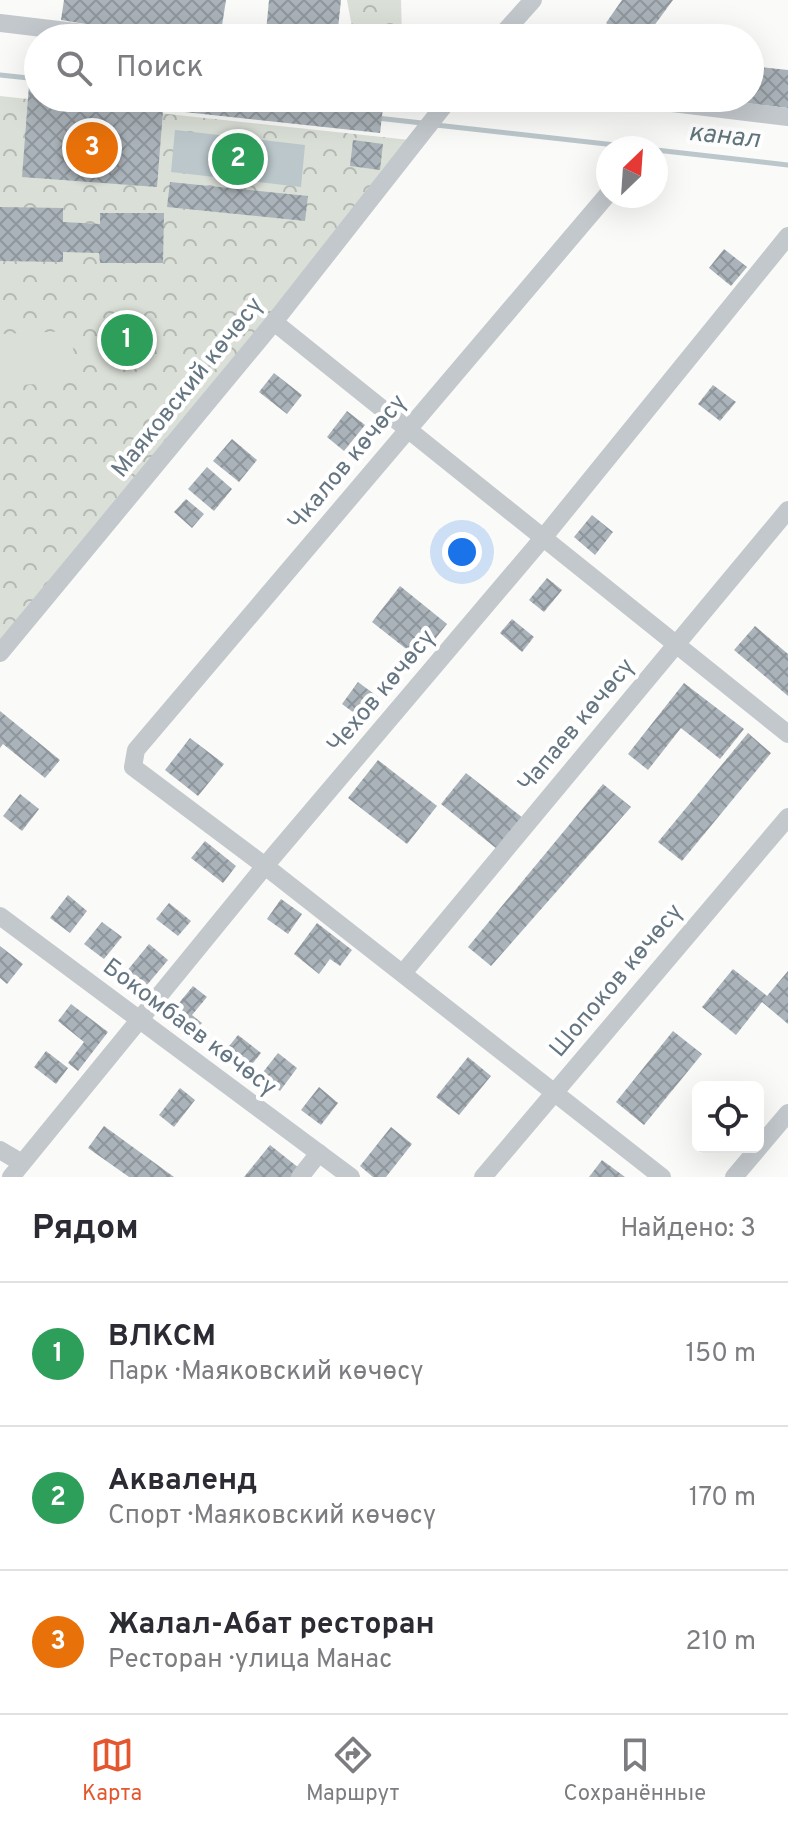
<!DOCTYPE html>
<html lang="ru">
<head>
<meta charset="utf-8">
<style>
  body { margin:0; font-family:Overpass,sans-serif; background:#f7f7f7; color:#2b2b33 }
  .controls { position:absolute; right:24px; bottom:24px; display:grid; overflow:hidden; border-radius:12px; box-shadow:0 8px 32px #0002 }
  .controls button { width:72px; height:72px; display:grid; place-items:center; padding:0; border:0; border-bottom:2px solid #e1e1e2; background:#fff; color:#2b2b33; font:40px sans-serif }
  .compass { position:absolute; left:596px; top:136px; width:72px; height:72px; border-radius:50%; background:#fff; box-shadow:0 8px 32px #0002; rotate:25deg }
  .you { position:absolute; left:462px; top:552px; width:28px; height:28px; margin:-20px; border:6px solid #fff; border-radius:50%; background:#1a73e8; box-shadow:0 0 0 12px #1a73e833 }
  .badge { display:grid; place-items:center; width:52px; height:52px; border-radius:50%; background:#e4572e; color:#fff; font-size:26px; font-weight:700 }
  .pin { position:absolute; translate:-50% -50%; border:4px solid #fff; box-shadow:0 2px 8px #0006 }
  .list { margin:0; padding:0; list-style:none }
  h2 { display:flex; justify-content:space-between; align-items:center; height:104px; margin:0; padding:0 32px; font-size:34px }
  h2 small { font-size:26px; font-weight:400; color:#7c7c81 }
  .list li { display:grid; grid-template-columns:52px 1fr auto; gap:24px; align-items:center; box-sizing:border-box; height:144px; padding:0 32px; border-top:2px solid #e1e1e2 }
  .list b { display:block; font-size:30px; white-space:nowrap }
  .list p { margin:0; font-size:26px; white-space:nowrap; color:#7c7c81 }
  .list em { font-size:26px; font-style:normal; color:#7c7c81 }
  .icon { flex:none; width:44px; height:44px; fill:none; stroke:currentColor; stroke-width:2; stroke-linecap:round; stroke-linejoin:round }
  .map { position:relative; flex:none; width:788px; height:1177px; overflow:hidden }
  .search { position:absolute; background:#fff; box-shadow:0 8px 32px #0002; left:24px; right:24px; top:24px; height:88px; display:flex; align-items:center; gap:20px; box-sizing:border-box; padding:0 28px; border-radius:44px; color:#7c7c81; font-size:30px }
  .sheet { height:536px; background:#fff }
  nav { display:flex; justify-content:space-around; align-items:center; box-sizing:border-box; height:112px; border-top:2px solid #e1e1e2; background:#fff; font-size:22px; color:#7c7c81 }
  nav a { display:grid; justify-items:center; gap:4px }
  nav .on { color:#e4572e }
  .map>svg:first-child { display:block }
  .forest { fill:url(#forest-crowns) }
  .pitch { fill:#dadfd7 }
  .water { fill:#bbc7cb }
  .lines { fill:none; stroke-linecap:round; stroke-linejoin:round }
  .stream { stroke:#bbc7cb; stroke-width:5 }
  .building { fill:url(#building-cross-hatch) }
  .minor { stroke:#c3c8cc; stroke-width:18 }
  .labels { text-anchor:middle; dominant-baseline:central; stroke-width:8; stroke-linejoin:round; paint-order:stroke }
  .street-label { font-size:24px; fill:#657683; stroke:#fff }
  .water-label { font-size:26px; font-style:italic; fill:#60757c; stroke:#fff }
</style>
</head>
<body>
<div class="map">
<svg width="788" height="1177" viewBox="0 0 788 1177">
  <defs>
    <pattern id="forest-crowns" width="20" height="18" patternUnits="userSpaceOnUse" patternTransform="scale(2)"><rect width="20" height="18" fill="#dadfd7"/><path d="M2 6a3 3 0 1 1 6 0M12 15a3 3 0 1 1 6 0" fill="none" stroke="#b4b9b4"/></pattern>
    <pattern id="building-cross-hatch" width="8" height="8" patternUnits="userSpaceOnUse" patternTransform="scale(2)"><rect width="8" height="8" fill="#aab3b9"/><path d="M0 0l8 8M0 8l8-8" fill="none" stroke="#8e969c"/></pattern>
  </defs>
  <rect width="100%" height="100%" fill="#fafaf8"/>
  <g class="forest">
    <path d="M347 0H401L402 38H354Z"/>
    <path d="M0 96 410 140 231 371 0 642Z"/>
  </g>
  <path class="pitch" d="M71 331 77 382 0 386V334Z"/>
  <path class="water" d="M175 130 305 145 301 187 171 172Z"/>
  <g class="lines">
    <g class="stream">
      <path d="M0 75 38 79"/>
      <path d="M377 118 422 123"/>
      <path d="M436 125 642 148"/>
      <path d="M656 150 788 165"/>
    </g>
  </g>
  <g class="building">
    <path d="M64 0H226L220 38H170L61 20Z"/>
    <path d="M269 0H341L337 38 266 32Z"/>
    <path d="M622 0H673L645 38H627L606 23Z"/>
    <path d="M750 66 788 70V108L720 100V98H750Z"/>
    <path d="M29 85 38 86V98H164L157 187 22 177Z"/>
    <path d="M167 98H291L383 108 380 133 166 110Z"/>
    <path d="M353 140 383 144 380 170 350 166Z"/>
    <path d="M170 182 308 196 305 221 167 207Z"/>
    <path d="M0 207 63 208V222L100 224V213H164L163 263H100L99 253 63 252V262L0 261Z"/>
    <path d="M724 249 747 267 731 286 709 268Z"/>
    <path d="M274 373 302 395 287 414 259 392Z"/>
    <path d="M713 385 736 402 720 421 698 404Z"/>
    <path d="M347 411 365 425 344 451 327 437Z"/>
    <path d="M232 439 257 460 239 482 213 461Z"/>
    <path d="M207 467 232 489 214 511 188 489Z"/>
    <path d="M186 499 204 514 192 528 174 512Z"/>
    <path d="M592 515 613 532 595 555 574 537Z"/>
    <path d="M547 578 562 590 544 612 529 600Z"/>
    <path d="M400 586 447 624 419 659 372 622Z"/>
    <path d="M512 619 534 637 522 652 500 633Z"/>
    <path d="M755 626 788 654V696L734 650Z"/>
    <path d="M358 682 382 700 365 721 342 704Z"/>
    <path d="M684 683 744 729 720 759 681 728 648 770 628 754Z"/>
    <path d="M0 711 60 760 45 778 3 744 0 748Z"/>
    <path d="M748 733 771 753 682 861 658 842Z"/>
    <path d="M190 738 224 764 198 796 165 770Z"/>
    <path d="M378 760 437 806 407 844 348 798Z"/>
    <path d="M466 773 523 818 497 849 441 804Z"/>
    <path d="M603 784 631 807 491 966 468 947Z"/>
    <path d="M20 794 39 809 22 831 3 816Z"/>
    <path d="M205 841 236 866 223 883 191 858Z"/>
    <path d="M68 895 87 911 70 933 50 918Z"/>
    <path d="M281 899 302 914 288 934 267 919Z"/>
    <path d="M169 903 191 921 178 936 156 919Z"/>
    <path d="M102 922 122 937 104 959 84 944Z"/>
    <path d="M317 923 352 950 340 966 330 959 319 974 294 954Z"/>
    <path d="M149 944 168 960 141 992 122 977Z"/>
    <path d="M0 946 23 964 7 984 0 978Z"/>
    <path d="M733 969 767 996 788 971V1024L762 1002 736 1035 702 1007Z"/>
    <path d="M193 986 207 997 192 1015 202 1023 193 1035 169 1015Z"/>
    <path d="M71 1004 108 1032 78 1071 68 1063 84 1042 58 1021Z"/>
    <path d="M673 1031 702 1054 644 1125 616 1102Z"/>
    <path d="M238 1035 261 1053 249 1068 226 1050Z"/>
    <path d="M46 1051 68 1068 56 1084 34 1067Z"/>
    <path d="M278 1053 297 1068 280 1091 260 1076Z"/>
    <path d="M468 1057 491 1076 459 1115 436 1097Z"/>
    <path d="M319 1087 338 1103 321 1125 301 1110Z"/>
    <path d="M180 1088 195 1100 174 1127 159 1115Z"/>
    <path d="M104 1126 174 1177H129L88 1148Z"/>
    <path d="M391 1127 412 1144 386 1177H373L360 1166Z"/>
    <path d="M270 1145 299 1168 291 1177H244Z"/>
    <path d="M602 1160 625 1177H589Z"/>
  </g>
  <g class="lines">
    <g class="minor">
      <path d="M0 23 126 38"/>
      <path d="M499 38 533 0"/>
      <path d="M631 98 788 117"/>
      <path d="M608 194 136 750 133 767 265 866 662 1177"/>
      <path d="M274 322 788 734"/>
      <path d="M0 653 274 322 450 98"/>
      <path d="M0 916 351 1177"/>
      <path d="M403 973 788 510"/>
      <path d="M0 1150 22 1163"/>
      <path d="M11 1177 265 866 543 538 788 236"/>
      <path d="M300 1177 319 1153"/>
      <path d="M483 1177 788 817"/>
      <path d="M734 1177 788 1113"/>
    </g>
  </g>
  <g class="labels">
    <g class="street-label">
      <text transform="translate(188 388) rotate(-51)">Маяковский көчөсү</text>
      <text transform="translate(348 463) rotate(-50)">Чкалов көчөсү</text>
      <text transform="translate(382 692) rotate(-50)">Чехов көчөсү</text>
      <text transform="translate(577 726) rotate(-50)">Чапаев көчөсү</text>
      <text transform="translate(617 981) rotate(-50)">Шопоков көчөсү</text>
      <text transform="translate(189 1028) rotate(37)">Бокомбаев көчөсү</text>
    </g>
    <g class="water-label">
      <text transform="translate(724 137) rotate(6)">канал</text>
    </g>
  </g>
</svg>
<div class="controls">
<button><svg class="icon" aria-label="locate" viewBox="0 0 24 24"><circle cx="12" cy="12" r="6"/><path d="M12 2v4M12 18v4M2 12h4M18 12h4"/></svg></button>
</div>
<svg class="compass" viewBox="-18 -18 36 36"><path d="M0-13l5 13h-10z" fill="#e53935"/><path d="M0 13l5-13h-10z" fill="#7c7c81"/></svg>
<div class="you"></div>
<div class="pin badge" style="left:127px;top:340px;background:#2e9e5b">1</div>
<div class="pin badge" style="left:238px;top:159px;background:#2e9e5b">2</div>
<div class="pin badge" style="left:92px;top:148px;background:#e8710a">3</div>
<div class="search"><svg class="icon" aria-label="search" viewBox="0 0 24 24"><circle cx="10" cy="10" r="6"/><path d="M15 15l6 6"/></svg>Поиск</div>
</div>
<section class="sheet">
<h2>Рядом<small>Найдено: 3</small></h2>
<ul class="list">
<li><span class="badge" style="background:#2e9e5b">1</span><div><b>ВЛКСМ</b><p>Парк · Маяковский көчөсү</p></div><em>150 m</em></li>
<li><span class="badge" style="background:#2e9e5b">2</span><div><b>Акваленд</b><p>Спорт · Маяковский көчөсү</p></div><em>170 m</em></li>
<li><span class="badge" style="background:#e8710a">3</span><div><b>Жалал-Абат ресторан</b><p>Ресторан · улица Манас</p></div><em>210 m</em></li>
</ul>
</section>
<nav>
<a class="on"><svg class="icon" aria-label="map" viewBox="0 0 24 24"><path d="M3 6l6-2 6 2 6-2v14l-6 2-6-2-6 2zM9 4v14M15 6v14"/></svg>Карта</a>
<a><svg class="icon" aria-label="directions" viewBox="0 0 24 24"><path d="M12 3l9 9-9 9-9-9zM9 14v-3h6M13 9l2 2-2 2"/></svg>Маршрут</a>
<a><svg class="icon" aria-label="saved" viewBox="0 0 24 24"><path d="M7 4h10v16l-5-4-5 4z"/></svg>Сохранённые</a>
</nav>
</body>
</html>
